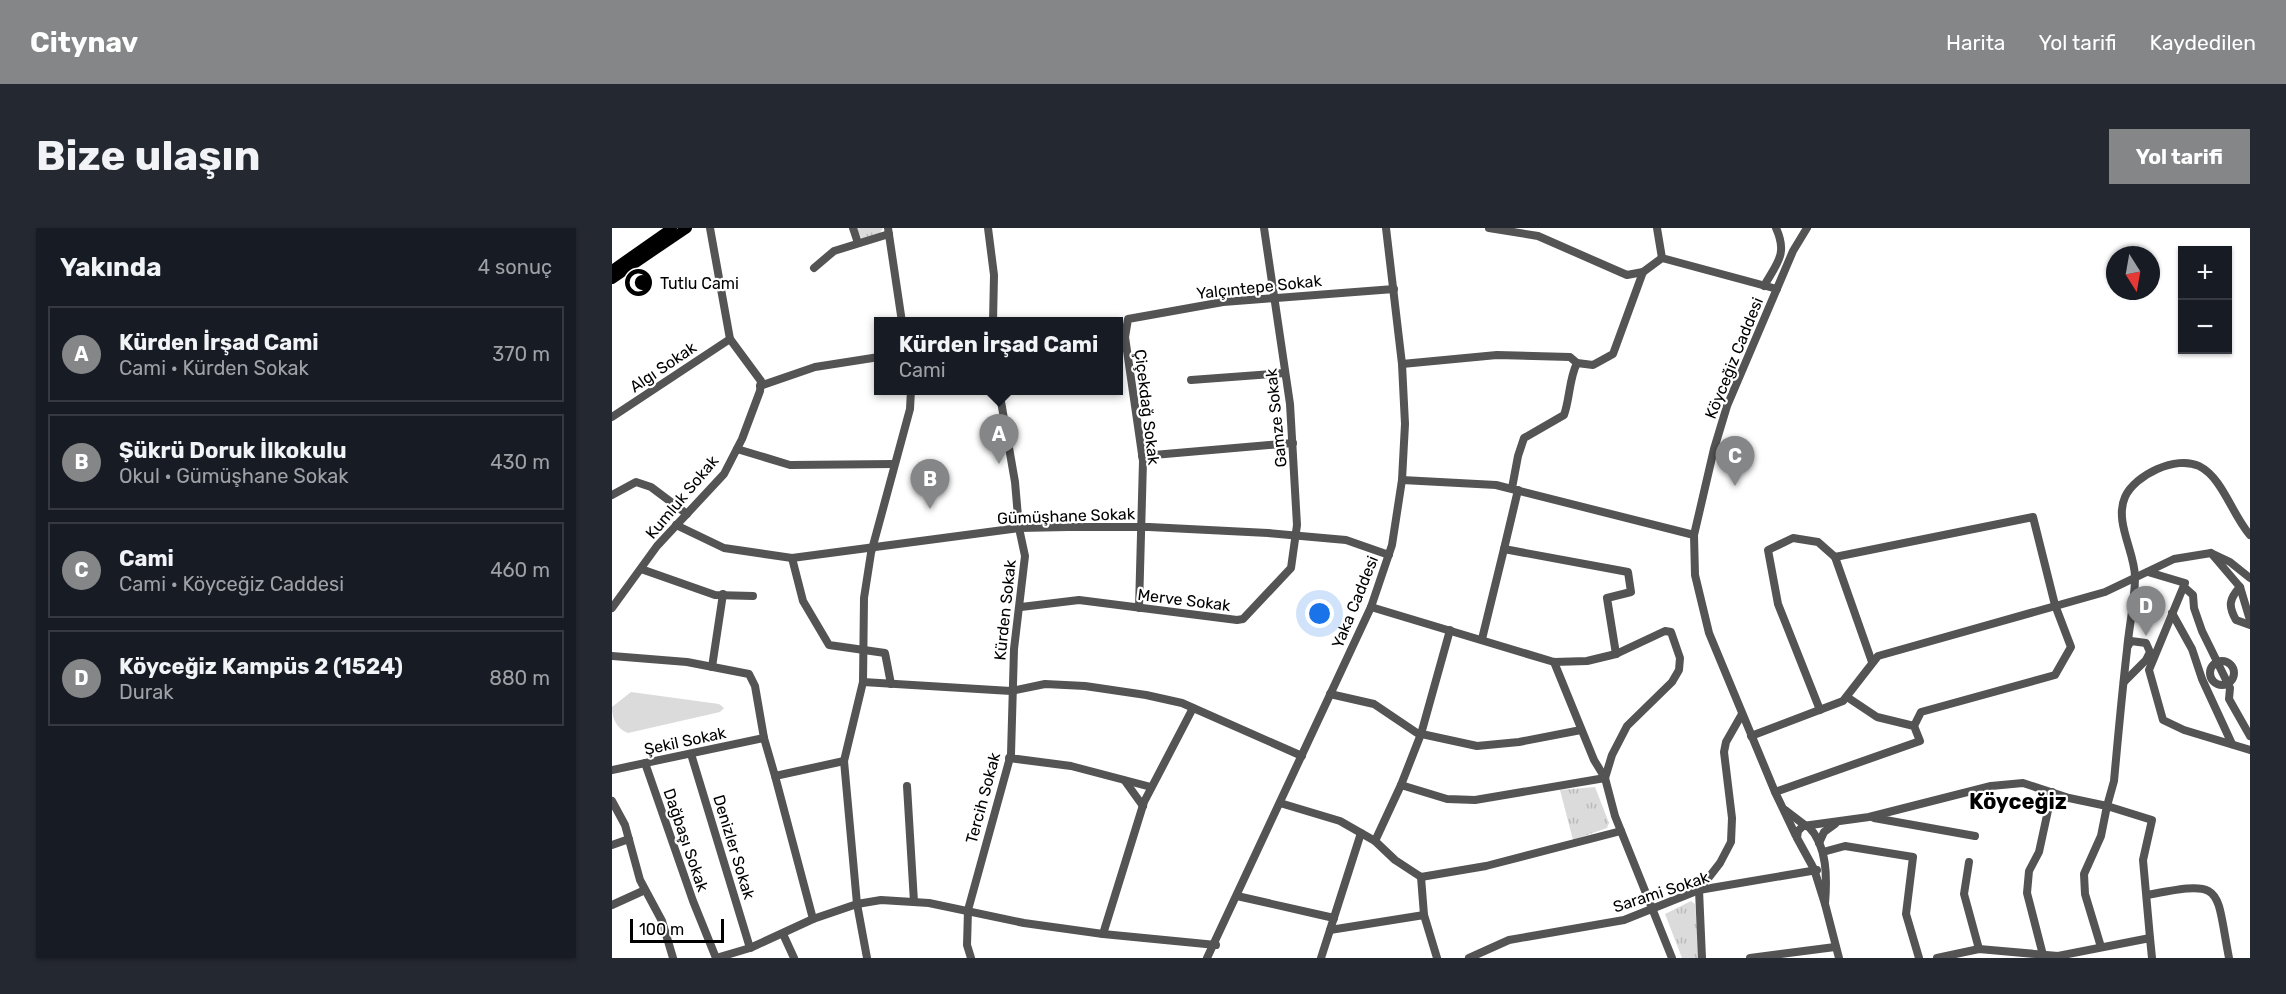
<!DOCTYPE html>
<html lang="tr">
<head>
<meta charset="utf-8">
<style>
  body { margin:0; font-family:Rubik,sans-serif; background:#242831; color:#f1f3f6 }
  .controls { position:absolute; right:18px; top:18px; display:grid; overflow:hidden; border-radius:0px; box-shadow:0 2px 4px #0004 }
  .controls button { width:54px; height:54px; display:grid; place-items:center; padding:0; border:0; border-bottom:2px solid #363941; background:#171b24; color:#f1f3f6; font:30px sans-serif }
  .compass { position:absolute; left:1494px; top:18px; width:54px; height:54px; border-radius:50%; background:#171b24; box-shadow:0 2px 4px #0004; rotate:169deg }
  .scale { position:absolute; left:18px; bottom:15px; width:94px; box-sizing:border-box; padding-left:6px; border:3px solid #000; border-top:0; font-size:16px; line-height:21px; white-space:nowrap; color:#000; -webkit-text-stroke:4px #fff; paint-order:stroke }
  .you { position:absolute; left:708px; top:386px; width:21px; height:21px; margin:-15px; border:4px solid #fff; border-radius:50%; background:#1a73e8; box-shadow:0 0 0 9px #1a73e833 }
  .badge { display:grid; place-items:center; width:39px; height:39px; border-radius:50%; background:#858687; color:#fff; font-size:20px; font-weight:700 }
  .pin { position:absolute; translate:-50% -50px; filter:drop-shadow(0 2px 3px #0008) }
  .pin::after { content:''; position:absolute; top:32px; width:21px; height:18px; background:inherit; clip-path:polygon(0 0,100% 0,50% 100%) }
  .popup { position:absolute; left:262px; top:89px; width:249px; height:78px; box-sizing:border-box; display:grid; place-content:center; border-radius:0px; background:#171b24; filter:drop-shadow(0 2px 4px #0005); font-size:20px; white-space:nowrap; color:#9ea1a6 }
  .popup b { font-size:22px; color:#f1f3f6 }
  .popup::after { content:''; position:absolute; left:50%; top:100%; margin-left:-12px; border:12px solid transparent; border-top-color:#171b24 }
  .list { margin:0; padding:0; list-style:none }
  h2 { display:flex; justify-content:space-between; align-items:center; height:78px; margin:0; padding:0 24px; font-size:26px }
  h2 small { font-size:20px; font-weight:400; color:#9ea1a6 }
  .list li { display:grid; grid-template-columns:39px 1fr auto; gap:18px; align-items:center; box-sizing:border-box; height:96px; margin:0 12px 12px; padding:0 12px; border:2px solid #363941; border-radius:0px }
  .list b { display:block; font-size:22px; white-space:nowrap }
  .list p { margin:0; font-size:20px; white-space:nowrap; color:#9ea1a6 }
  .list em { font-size:20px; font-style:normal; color:#9ea1a6 }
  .map { position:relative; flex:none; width:1638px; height:730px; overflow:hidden; border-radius:0px }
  header { display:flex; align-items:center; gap:36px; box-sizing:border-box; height:84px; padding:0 30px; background:#858687; color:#fff }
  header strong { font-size:28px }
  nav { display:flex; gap:33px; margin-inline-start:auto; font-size:21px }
  .intro { display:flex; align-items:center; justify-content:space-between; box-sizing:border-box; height:144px; padding:0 36px }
  h1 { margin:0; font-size:42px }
  .button { padding:15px 27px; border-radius:0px; background:#858687; color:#fff; font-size:21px; font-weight:700 }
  main { display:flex; gap:36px; padding:0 36px }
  aside { flex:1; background:#171b24; border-radius:0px; box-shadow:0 2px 4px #0004 }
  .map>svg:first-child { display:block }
  .grass { fill:#dbdbdb }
  .park { fill:url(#park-tufts) }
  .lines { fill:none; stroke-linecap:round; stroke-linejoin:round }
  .minor { stroke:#545454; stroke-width:8 }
  .major { stroke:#000; stroke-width:10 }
  .labels { text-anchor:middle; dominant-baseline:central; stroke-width:4.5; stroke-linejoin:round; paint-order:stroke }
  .poi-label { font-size:16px; fill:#000; stroke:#fff; text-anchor:start }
  .street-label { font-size:16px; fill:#000; stroke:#fff }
  .district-label { font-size:22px; font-weight:bold; fill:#000; stroke:#fff }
</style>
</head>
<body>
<header>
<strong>Citynav</strong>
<nav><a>Harita</a><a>Yol tarifi</a><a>Kaydedilen</a></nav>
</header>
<div class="intro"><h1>Bize ulaşın</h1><a class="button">Yol tarifi</a></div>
<main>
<aside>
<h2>Yakında<small>4 sonuç</small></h2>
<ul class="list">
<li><span class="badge">A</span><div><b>Kürden İrşad Cami</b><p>Cami · Kürden Sokak</p></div><em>370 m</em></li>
<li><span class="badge">B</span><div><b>Şükrü Doruk İlkokulu</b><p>Okul · Gümüşhane Sokak</p></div><em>430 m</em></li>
<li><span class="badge">C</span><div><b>Cami</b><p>Cami · Köyceğiz Caddesi</p></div><em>460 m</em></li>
<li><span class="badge">D</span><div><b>Köyceğiz Kampüs 2 (1524)</b><p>Durak</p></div><em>880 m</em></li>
</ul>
</aside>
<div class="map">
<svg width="1638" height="730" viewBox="0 0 1638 730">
  <defs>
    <pattern id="park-tufts" width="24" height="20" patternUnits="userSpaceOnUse" patternTransform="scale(1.5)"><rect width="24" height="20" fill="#dbdbdb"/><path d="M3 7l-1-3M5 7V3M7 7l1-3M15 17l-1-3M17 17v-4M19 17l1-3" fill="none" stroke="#bababa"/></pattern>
  </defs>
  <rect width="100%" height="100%" fill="#fff"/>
  <path class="grass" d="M19 464 107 476 112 480 108 484 16 505C5 501 0 491 0 479Z"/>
  <g class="park">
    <path d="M244 0H271L268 5 250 11Z"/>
    <path d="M983 559 997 595 995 600 961 612 948 562Z"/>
    <path d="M1079 673 1083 676 1088 730H1070L1053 686Z"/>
  </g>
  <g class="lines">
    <g class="minor">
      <path d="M241 0 246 15"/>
      <path d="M276 0 290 94"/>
      <path d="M376 0 382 47 381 94"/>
      <path d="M877 0 926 8 1015 47 1031 44 1050 30"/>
      <path d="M1045 0 1050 30 1165 61"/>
      <path d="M202 40 222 23 277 6"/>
      <path d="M1152 58C1165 35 1176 26 1164 0"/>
      <path d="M790 136 885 127 958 129 965 135"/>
      <path d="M579 152 673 145"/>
      <path d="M148 158 203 139 267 129"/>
      <path d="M0 189 118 111"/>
      <path d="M125 221 178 237 282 236"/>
      <path d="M530 228 681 215"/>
      <path d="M790 252 884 257 1082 307"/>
      <path d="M900 260 906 228 912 210 952 187C958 170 957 151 965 135L981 137 1001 126 1031 44"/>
      <path d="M0 267 24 254 39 259 75 286"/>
      <path d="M64 297 112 320 180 330 407 300 456 299H537L656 305 734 312 777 327"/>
      <path d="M892 321 906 262"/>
      <path d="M1599 325 1628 359 1638 392"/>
      <path d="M1223 329 1421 289 1443 377 1459 419 1443 447 1309 484 1302 498"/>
      <path d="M180 330 191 373 217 417 273 425 279 456"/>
      <path d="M29 341 103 367 141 368"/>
      <path d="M1536 344 1573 355 1537 442 1551 492 1572 502 1638 522"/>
      <path d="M1572 359 1581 367 1582 380 1590 403 1618 460 1617 471 1638 508"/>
      <path d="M1628 359C1617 371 1616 378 1624 392L1638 397"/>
      <path d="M409 379 467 372 625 392 631 391 679 340 685 297 678 176 652 0"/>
      <path d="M759 379 942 434 975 433 1004 426 1053 403 1059 404 1068 430 1067 442 1060 454 1015 498 1000 527 993 550 1003 588 1060 730"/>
      <path d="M0 380 45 318 112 246 130 211 148 163 149 153 118 111 98 0"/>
      <path d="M527 380 531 233 513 109 516 91 611 74 782 61"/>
      <path d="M1560 385 1580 421 1590 451 1620 516"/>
      <path d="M870 411 892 321 1016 344 1019 364 995 370 1004 426"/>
      <path d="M0 428 75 434 137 446 143 458 152 510 163 548 232 533"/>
      <circle cx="1610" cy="445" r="12"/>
      <path d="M942 434 982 532 993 550 863 572 835 571 789 557 763 613 783 632 809 649 874 638 1009 603"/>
      <path d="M100 439 111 366"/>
      <path d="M251 454 399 463 433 456 473 458 534 467 570 475 690 528"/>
      <path d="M1512 454 1534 432 1538 424 1534 415 1519 413 1516 418"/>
      <path d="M718 466 762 476 805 505 865 518 907 514 969 502"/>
      <path d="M581 480 532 574 491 706 604 717"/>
      <path d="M1208 482 1166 376 1156 322 1181 310 1206 314 1223 329 1260 434"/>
      <path d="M1139 508 1231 473 1266 428 1493 364 1562 331 1599 325 1618 334 1638 350"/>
      <path d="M79 526 138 720"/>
      <path d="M397 530 459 538 539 559"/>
      <path d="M33 535 81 673 104 730"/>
      <path d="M0 542 152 510"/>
      <path d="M163 548 201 691"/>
      <path d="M513 553 531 578"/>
      <path d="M789 557 809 506 838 402"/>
      <path d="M295 558 302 674"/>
      <path d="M1163 564 1308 513 1302 498 1265 489 1235 469"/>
      <path d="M0 573 13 597 28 652 50 693 61 730"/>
      <path d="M668 575 728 593 763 613"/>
      <path d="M1173 582 1194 598"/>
      <path d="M1262 590 1363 608"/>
      <path d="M1196 598C1216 618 1215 651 1213 676L1202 641 1185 610 1186 603 1191 598 1257 589 1379 558 1411 555 1457 570 1495 578 1502 553C1506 509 1510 465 1515 422 1517 398 1523 373 1523 349 1523 324 1502 294 1513 269 1523 247 1564 227 1587 238 1611 250 1620 287 1638 307"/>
      <path d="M749 605 718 702 812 687"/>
      <path d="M1184 608 1163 564 1097 405 1083 347 1082 307 1102 221 1115 178 1181 23 1195 0"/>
      <path d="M1207 615 1212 604 1223 596"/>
      <path d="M0 617 17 611"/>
      <path d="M1211 624 1233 618 1301 629 1294 686 1307 730"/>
      <path d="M1357 634 1352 666 1367 721"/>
      <path d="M809 649 812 687 825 730"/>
      <path d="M1535 667C1613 652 1603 657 1617 730"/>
      <path d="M625 668 722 690"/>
      <path d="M1213 676 1227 730"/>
      <path d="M0 677 33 662"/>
      <path d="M171 706 182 730"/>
      <path d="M1489 719 1473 666 1472 646 1489 608 1495 578 1540 592 1531 632 1538 710"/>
      <path d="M1431 727 1415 665 1417 643 1427 624 1440 564"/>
      <path d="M104 730 138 720 201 691 245 676 269 672 317 675 412 695 491 706"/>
      <path d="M255 730 245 676 232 533 251 454 252 370 259 325 298 181 299 162"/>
      <path d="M359 730 355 717 356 682 399 526 402 421 413 328 407 300 403 254 387 162"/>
      <path d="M595 730 759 379 780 317 790 252 793 196 790 136 774 0"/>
      <path d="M709 730 718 702"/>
      <path d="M857 730 897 712 1012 692 1087 662 1205 642"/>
      <path d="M1090 730 1087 662 1108 635 1119 614 1120 590 1112 524 1114 514 1130 486"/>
      <path d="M1138 730 1223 719"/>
      <path d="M1325 730 1367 721 1446 728 1538 710 1540 730"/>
    </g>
    <g class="major">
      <path d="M0 42 60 0"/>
      <path d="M0 51 75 0"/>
    </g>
  </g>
  <defs>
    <symbol id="mosque-disc" viewBox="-11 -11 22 22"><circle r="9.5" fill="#000" stroke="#fff"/><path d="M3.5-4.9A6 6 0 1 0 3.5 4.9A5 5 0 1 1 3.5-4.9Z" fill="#fff"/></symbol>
  </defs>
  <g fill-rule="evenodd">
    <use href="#mosque-disc" x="10" y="38" width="33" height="33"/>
  </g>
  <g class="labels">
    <g class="poi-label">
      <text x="48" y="55">Tutlu Cami</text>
    </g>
    <g class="street-label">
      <text transform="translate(647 59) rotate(-6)">Yalçıntepe Sokak</text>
      <text transform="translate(1122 130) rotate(-68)">Köyceğiz Caddesi</text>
      <text transform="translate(51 139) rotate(-34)">Algı Sokak</text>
      <text transform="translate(535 179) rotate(83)">Çiçekdağ Sokak</text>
      <text transform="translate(664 190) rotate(-96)">Gamze Sokak</text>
      <text transform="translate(70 269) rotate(-50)">Kumluk Sokak</text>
      <text transform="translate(454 288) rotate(-2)">Gümüşhane Sokak</text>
      <text transform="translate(572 372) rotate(7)">Merve Sokak</text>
      <text transform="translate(743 374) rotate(-68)">Yaka Caddesi</text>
      <text transform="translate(393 382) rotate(-84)">Kürden Sokak</text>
      <text transform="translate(73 513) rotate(-12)">Şekil Sokak</text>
      <text transform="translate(371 570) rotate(-75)">Tercih Sokak</text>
      <text transform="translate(74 612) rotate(71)">Dağbaşı Sokak</text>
      <text transform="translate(122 619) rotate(73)">Denizler Sokak</text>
      <text transform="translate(1049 664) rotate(-18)">Sarami Sokak</text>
    </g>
    <g class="district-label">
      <text x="1406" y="573">Köyceğiz</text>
    </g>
  </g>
</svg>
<div class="controls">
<button>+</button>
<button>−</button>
</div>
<svg class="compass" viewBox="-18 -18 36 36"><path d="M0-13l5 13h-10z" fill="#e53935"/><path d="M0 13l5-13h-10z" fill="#9ea1a6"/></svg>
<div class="scale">100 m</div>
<div class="you"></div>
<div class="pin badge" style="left:387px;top:236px">A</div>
<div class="popup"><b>Kürden İrşad Cami</b>Cami</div>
<div class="pin badge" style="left:318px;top:281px">B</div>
<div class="pin badge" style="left:1123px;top:258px">C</div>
<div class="pin badge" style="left:1534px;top:408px">D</div>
</div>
</main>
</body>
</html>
